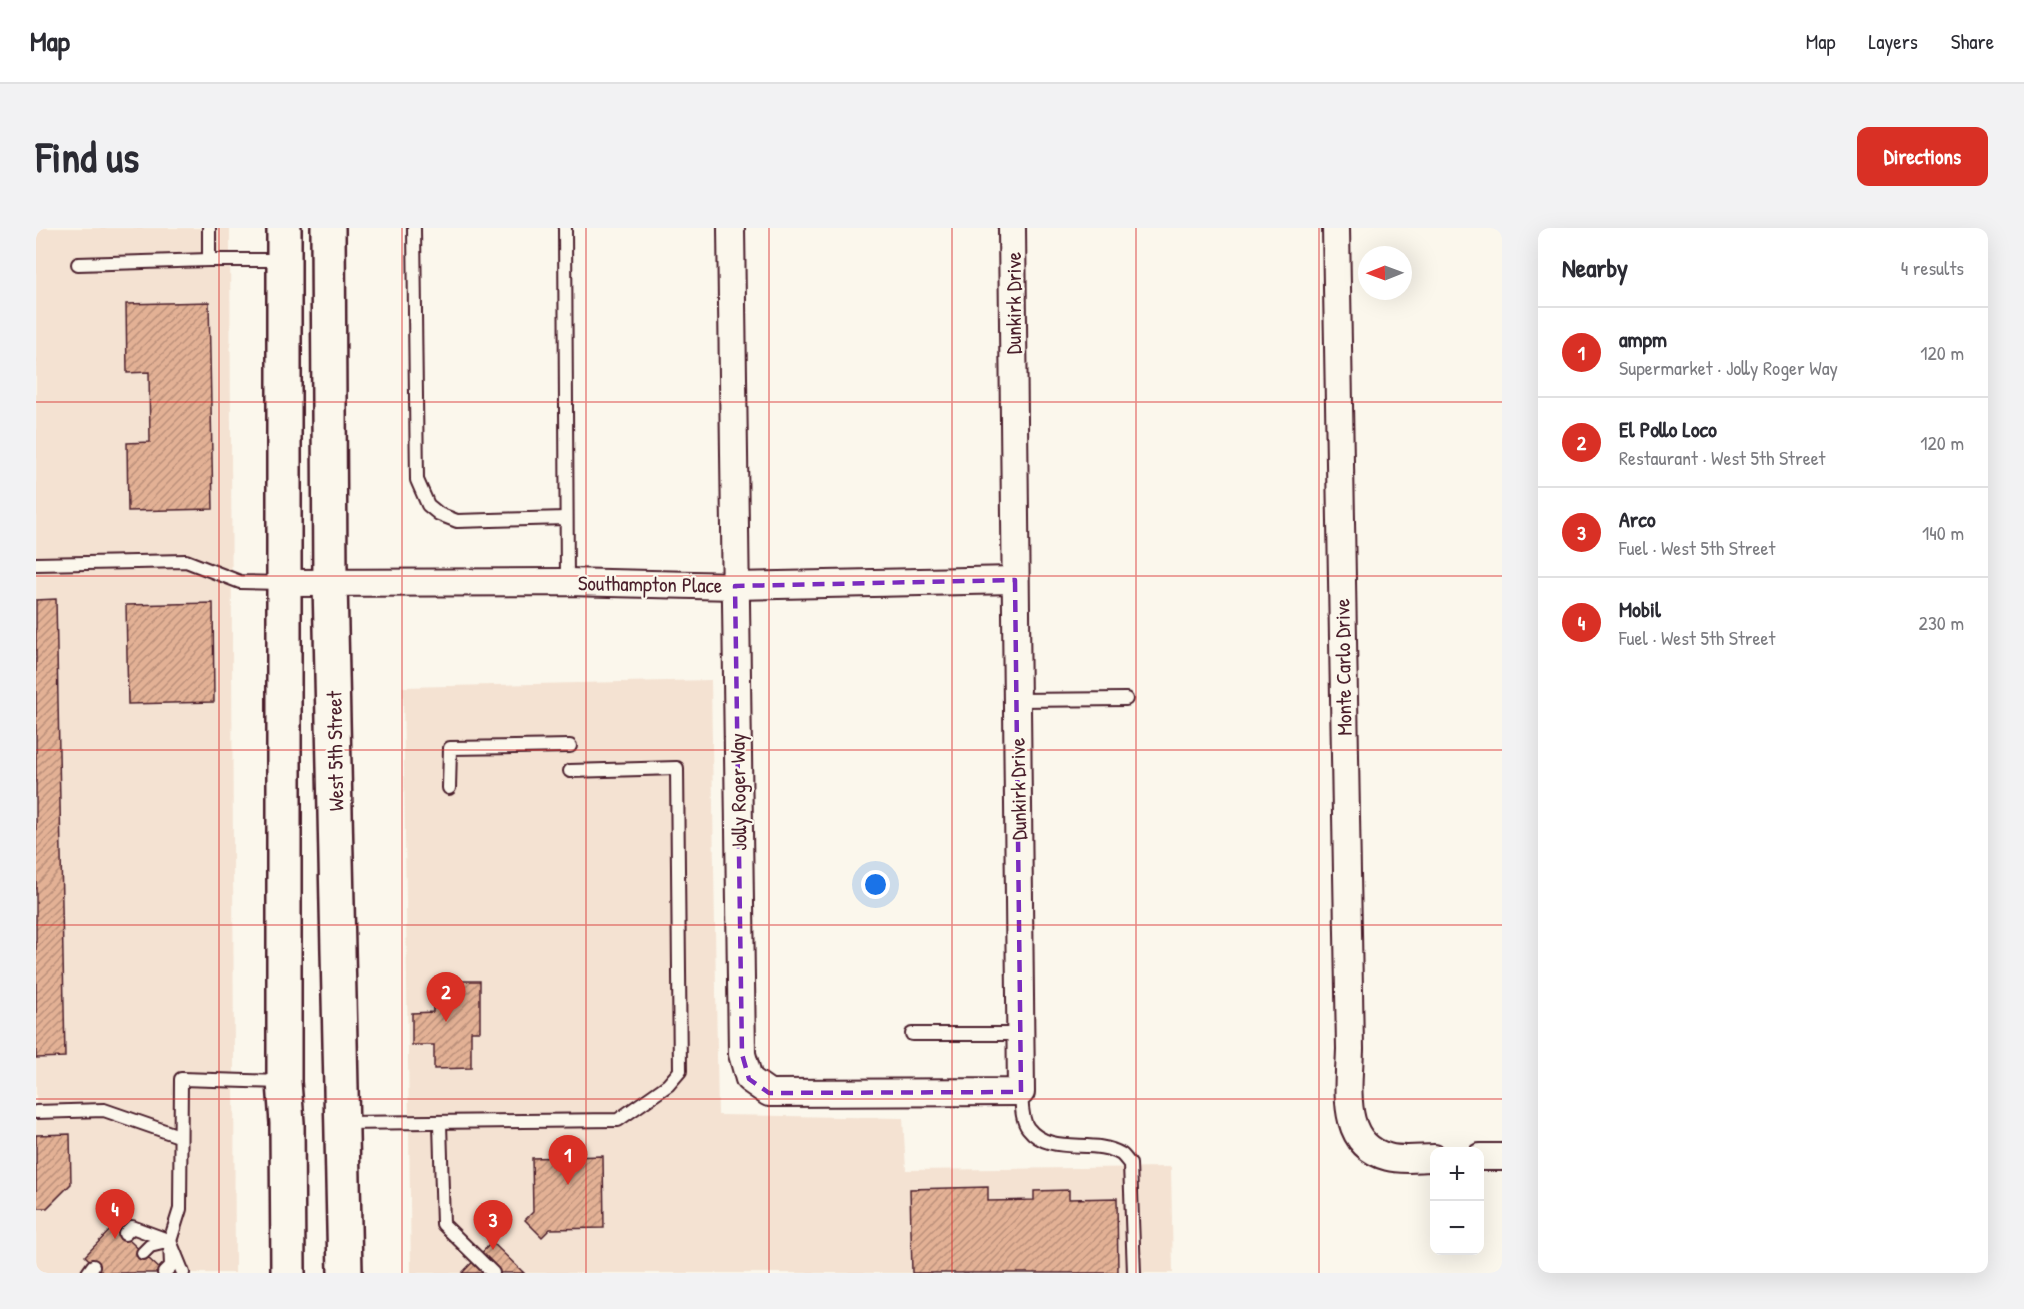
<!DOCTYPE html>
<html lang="en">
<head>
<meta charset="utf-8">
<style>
  body { margin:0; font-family:"Patrick Hand",sans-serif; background:#f2f2f3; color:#2b2b33 }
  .controls { position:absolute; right:18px; bottom:18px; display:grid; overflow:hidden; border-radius:12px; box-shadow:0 6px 24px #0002 }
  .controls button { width:54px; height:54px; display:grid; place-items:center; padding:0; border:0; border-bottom:2px solid #e1e1e2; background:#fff; color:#2b2b33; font:30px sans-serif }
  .compass { position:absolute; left:1322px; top:18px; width:54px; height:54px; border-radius:50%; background:#fff; box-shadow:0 6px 24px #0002; rotate:269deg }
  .you { position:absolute; left:840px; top:657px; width:21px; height:21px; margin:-15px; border:4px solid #fff; border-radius:50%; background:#1a73e8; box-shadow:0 0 0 9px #1a73e833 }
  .badge { display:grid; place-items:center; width:39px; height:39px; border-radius:50%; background:#d93025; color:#fff; font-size:20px; font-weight:700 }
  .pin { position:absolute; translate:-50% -50px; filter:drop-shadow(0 2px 3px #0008) }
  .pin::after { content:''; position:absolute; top:32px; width:21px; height:18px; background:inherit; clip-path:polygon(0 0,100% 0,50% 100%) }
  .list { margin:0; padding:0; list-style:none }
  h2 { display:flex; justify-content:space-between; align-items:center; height:78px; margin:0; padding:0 24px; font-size:26px }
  h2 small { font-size:20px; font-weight:400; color:#7c7c81 }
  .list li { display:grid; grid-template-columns:39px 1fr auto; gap:18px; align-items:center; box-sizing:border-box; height:90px; padding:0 24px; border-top:2px solid #e1e1e2 }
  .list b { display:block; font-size:22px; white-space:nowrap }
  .list p { margin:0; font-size:20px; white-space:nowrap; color:#7c7c81 }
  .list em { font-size:20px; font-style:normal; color:#7c7c81 }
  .map { position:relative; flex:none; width:1466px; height:1045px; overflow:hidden; border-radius:12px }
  header { display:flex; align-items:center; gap:36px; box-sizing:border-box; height:84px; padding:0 30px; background:#fff; border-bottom:2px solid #e1e1e2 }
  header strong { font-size:28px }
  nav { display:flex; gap:33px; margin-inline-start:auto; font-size:21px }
  .intro { display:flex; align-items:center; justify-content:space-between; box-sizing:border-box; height:144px; padding:0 36px }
  h1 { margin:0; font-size:42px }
  .button { padding:15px 27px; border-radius:12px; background:#d93025; color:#fff; font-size:21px; font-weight:700 }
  main { display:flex; gap:36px; padding:0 36px }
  aside { flex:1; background:#fff; border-radius:12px; box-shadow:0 6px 24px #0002 }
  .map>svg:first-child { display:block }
  .built { fill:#f4e2d2 }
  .building { fill:url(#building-hatch); stroke:#4a1f2b; stroke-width:1.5 }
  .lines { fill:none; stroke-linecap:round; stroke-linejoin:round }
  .lane-casing { stroke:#4a1f2b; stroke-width:16 }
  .street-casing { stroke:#4a1f2b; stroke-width:30 }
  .secondary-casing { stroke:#4a1f2b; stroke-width:38 }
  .lane { stroke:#fbf7ec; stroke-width:12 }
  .street { stroke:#fbf7ec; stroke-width:26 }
  .secondary { stroke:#fbf7ec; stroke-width:33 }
  .marked { fill:none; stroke:#7b2cbf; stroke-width:4.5; stroke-dasharray:12 8; stroke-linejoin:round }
  .grid { fill:none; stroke:#d62828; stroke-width:1.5; stroke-opacity:0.55 }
  .labels { text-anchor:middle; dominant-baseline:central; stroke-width:4.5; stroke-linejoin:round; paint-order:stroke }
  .street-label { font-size:21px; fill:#4a1f2b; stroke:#fbf7ec }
</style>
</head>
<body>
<header>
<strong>Map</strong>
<nav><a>Map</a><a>Layers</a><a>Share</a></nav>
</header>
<div class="intro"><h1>Find us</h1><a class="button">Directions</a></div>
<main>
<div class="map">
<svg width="1466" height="1045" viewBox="0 0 1466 1045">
  <defs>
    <pattern id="building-hatch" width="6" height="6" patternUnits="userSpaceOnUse" patternTransform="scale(1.5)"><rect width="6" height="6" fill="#e3b195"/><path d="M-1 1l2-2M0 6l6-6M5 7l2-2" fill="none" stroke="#ba8f7a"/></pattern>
  </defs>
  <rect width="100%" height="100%" fill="#fbf7ec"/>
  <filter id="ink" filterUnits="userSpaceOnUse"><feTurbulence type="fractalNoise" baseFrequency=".0167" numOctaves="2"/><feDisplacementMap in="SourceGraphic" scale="12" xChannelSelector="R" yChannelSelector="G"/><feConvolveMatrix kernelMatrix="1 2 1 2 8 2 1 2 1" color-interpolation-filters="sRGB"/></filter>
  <g filter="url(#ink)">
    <g class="built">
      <path d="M0 0H194L199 1045H0Z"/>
      <path d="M675 452 682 887 867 890 870 942 1135 939 1137 1045H375L367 459Z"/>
    </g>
    <g class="building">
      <path d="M173 74 177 281 92 283 91 215 114 214 113 144 91 145 90 76Z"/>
      <path d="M20 371 29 829 0 830V372Z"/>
      <path d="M177 375 178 474 92 476 90 377Z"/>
      <path d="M396 753H444V803H435V840L398 841V817H376V785L397 784Z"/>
      <path d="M34 906 35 956 11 980H0V907Z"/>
      <path d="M567 928 568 1000 514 1001 506 1009 489 992 497 984 496 930Z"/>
      <path d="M952 959V973L998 972V963L1033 962V971L1081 970 1082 1045H876L874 961Z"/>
      <path d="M78 998 128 1045H67L49 1028Z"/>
      <path d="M456 1014 488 1045H426Z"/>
    </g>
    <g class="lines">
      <defs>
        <g id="lane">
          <path d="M173 0V32H248"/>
          <path d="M378 0 381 252 392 277 403 286 421 293 530 290"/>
          <path d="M529 0 531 354"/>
          <path d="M42 36 173 32"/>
          <path d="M0 336 150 333 204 354 247 355"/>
          <path d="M981 472 1090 471"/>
          <path d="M413 560 414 520 534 518"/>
          <path d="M876 806H984"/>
          <path d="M985 864C986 875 985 891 992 900 1014 929 1058 909 1085 926 1088 928 1091 933 1094 936L1098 1045"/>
          <path d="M0 884 68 882 143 908"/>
          <path d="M307 895 582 892 632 857 644 843 641 540 534 543"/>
          <path d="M404 896 407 996 457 1045"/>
          <path d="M89 1006 96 999 134 1013 147 1045"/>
          <path d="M107 1025 114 1018 134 1013"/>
          <path d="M52 1045 57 1038"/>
          <path d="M128 1045 135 1038 134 1013 144 981 145 851 247 854"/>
        </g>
        <g id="street">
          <path d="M695 0 706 826 713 851 733 865 985 864 976 0"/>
          <path d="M1300 0 1314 821C1313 860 1303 916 1352 929 1366 933 1384 930 1398 930"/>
          <path d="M249 355 531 354 699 358 979 352"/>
          <path d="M1444 929H1466"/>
        </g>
        <g id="secondary">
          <path d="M248 0V854L251 895 252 1045"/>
          <path d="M292 0 294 354 309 1045"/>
        </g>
      </defs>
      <use href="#lane" class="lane-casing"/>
      <use href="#street" class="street-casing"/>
      <use href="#secondary" class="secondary-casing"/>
      <use href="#lane" class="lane"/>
      <use href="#street" class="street"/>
      <use href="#secondary" class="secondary"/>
    </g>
  </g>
  <path class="marked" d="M979 352 985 864 733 865 713 851 706 826 699 358Z"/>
  <path class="grid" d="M183 0V1045M366 0V1045M550 0V1045M733 0V1045M916 0V1045M1100 0V1045M1283 0V1045M0 174H1466M0 348H1466M0 522H1466M0 697H1466M0 871H1466"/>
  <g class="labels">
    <g class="street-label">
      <text transform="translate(977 75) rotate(-90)">Dunkirk Drive</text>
      <text transform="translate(614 356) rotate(1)">Southampton Place</text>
      <text transform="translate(1307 439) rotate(-91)">Monte Carlo Drive</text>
      <text transform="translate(299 523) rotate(-91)">West 5th Street</text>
      <text transform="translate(982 561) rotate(-91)">Dunkirk Drive</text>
      <text transform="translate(702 564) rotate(-91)">Jolly Roger Way</text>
    </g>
  </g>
</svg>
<div class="controls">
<button>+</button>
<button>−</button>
</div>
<svg class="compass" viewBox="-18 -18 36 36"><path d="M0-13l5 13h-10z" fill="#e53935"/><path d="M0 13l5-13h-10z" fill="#7c7c81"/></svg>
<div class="you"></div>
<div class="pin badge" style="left:532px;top:957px">1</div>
<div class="pin badge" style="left:410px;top:794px">2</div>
<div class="pin badge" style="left:457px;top:1022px">3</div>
<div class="pin badge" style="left:79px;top:1011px">4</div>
</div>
<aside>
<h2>Nearby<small>4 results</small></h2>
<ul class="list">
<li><span class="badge">1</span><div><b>ampm</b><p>Supermarket · Jolly Roger Way</p></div><em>120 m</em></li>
<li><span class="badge">2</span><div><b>El Pollo Loco</b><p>Restaurant · West 5th Street</p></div><em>120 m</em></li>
<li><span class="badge">3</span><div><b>Arco</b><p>Fuel · West 5th Street</p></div><em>140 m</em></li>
<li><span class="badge">4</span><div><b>Mobil</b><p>Fuel · West 5th Street</p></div><em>230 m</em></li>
</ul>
</aside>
</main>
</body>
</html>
